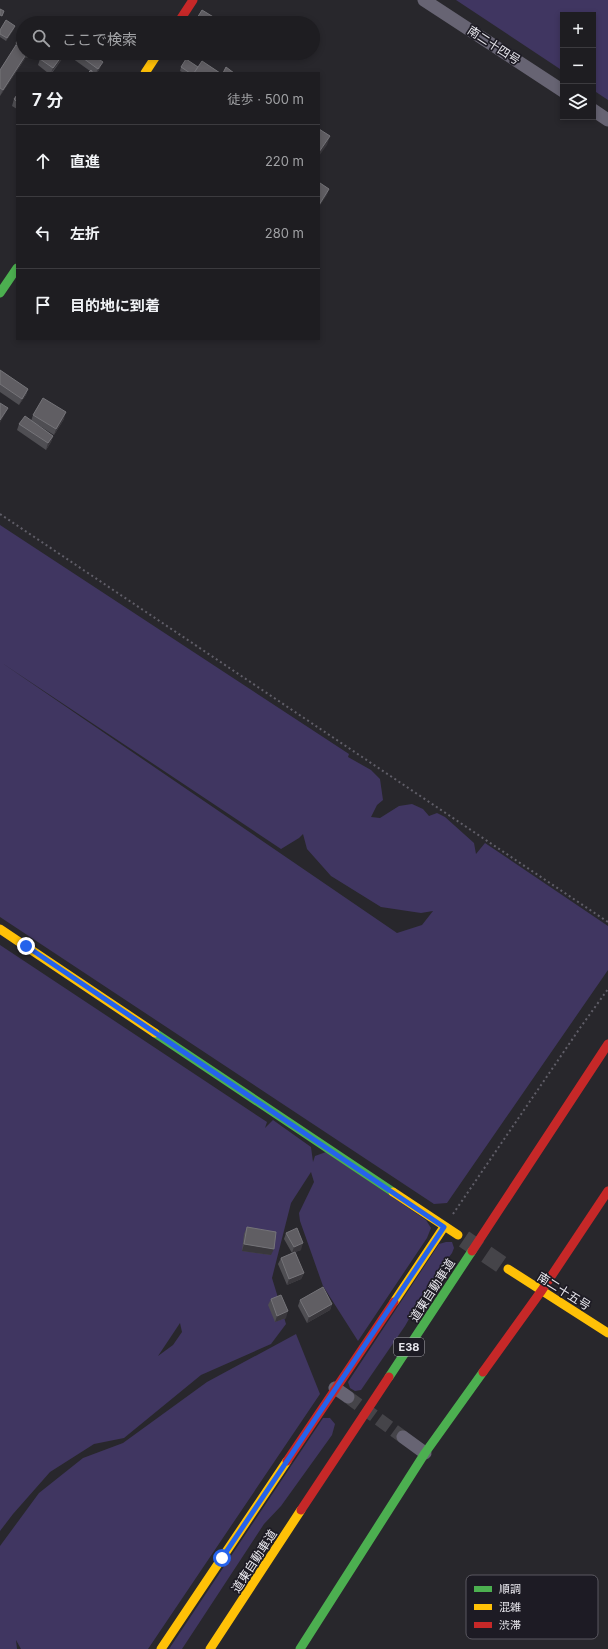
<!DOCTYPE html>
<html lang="ja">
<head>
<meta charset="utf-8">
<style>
  body { margin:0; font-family:Inter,"Noto Sans JP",sans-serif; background:#26262a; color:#f1f3f6 }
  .controls { position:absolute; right:12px; top:12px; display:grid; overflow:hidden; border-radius:0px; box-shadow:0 2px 6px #0003 }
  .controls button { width:36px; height:36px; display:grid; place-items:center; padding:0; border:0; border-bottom:1px solid #3c3b3f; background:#1e1d21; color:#f1f3f6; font:20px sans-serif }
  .stop { position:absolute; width:12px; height:12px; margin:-9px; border:3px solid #2563eb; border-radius:50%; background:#fff }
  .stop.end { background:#2563eb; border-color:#fff; box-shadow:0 1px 4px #0008 }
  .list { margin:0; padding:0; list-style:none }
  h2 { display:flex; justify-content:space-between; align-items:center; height:52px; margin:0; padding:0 16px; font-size:17px }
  h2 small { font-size:13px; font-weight:400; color:#a1a2a5 }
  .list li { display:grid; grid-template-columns:26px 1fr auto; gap:12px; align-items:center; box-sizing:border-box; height:72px; padding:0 16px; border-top:1px solid #3c3b3f }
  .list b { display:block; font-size:15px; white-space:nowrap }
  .list em { font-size:13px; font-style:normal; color:#a1a2a5 }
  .icon { flex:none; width:22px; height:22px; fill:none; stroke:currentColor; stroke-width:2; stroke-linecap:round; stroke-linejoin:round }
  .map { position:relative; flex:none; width:608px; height:1649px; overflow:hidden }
  .search { position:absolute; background:#1e1d21; box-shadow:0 2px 6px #0003; left:16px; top:16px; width:304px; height:44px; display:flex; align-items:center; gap:10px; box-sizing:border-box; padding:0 14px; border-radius:22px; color:#a1a2a5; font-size:15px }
  .panel { position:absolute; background:#1e1d21; box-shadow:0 2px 6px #0003; left:16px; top:72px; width:304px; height:268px; border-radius:0px }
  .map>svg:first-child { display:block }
  .green { fill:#403661; fill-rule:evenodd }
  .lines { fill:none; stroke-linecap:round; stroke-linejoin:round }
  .street-tunnel { stroke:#454449; stroke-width:13; stroke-dasharray:13 6; stroke-linecap:butt }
  .secondary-tunnel { stroke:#454449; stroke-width:18; stroke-dasharray:18 9; stroke-linecap:butt }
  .path { stroke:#605e68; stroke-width:2; stroke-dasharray:2 3; stroke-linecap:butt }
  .street { stroke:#676473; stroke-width:13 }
  .fast { stroke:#4caf50; stroke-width:9 }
  .slow { stroke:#ffc107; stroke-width:9 }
  .jam { stroke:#c62828; stroke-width:9 }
  .wall { fill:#4f4e53 }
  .shaded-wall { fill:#39373c }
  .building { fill:#605e63; stroke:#757479 }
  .route { stroke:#2563eb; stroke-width:5 }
  .labels { text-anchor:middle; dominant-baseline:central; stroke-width:3.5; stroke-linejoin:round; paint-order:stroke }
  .shield { fill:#1d1b24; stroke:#abaab1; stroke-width:1 }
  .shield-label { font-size:11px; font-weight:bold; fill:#e8e7ed }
  .street-label { font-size:12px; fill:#e8e7ed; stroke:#1d1b24 }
  .key { fill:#1d1b24; stroke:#5a5860; stroke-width:1 }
  .key-label { font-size:11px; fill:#e8e7ed }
</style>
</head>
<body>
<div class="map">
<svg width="608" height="1649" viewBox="0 0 608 1649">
  <rect width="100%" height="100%" fill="#28272c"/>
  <g class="green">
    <path d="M456 0H608V100L593 90V15H563V71Z"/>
    <path d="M0 525 349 754 348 757 371 770 380 779 383 800 377 805 371 817 380 818 399 806 412 804 423 809 429 816 437 813 445 817 474 843 476 854 485 843 608 926V970L447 1203 434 1204 0 917ZM2 663 281 849 299 838 303 834 307 849 331 876 381 907 421 913 433 911 422 925 397 933Z"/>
    <path d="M0 945 267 1122 265 1128 273 1120 311 1147 313 1162 315 1156 326 1152 426 1220 431 1228 427 1238 358 1341 323 1286 300 1221 299 1213 314 1182 311 1172 291 1203 272 1278 286 1324 271 1344 201 1375 124 1438 94 1444 50 1472 13 1514 0 1531ZM180 1323 182 1332 173 1345 158 1356Z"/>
    <path d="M446 1242H452L454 1248 452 1253 429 1284 405 1326 361 1390 355 1391 350 1388 348 1382 439 1244Z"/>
    <path d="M296 1334 320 1394 148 1649H21L16 1640 17 1649H0V1546L39 1493 83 1458 123 1443 207 1382Z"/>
    <path d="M323 1418H330L335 1424 332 1435 281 1506 264 1524 182 1649H169Z"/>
  </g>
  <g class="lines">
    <path class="street-tunnel" d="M348 1397 403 1437"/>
    <path class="secondary-tunnel" d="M464 1239 508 1269"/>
    <g class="path">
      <path d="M0 514 608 922"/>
      <path d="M453 1214 580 1028 608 989"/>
    </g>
    <g class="street">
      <path d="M424 0 563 91"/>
      <path d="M593 110 608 120"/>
      <path d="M335 1388 348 1397"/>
      <path d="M403 1437 425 1453"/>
    </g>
    <g class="fast">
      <path d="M0 293 17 268"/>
      <path d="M155 1033 393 1192"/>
      <path d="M389 1377 472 1251"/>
      <path d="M300 1649 425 1453 483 1372"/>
    </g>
    <g class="slow">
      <path d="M145 73 158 53"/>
      <path d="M0 929 155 1033"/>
      <path d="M393 1192 458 1235"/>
      <path d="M508 1269 608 1333"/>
      <path d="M394 1302 444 1227"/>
      <path d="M161 1649 287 1461"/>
      <path d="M210 1649 301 1510"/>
    </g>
    <g class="jam">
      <path d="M178 23 193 0"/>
      <path d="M472 1251 608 1044"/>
      <path d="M483 1372 542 1290 608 1191"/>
      <path d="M287 1461 394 1302"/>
      <path d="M301 1510 389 1377"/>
    </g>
  </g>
  <g class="wall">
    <path d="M14 29 6 41 0 37V30Z"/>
    <path d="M23 33V53H31L27 58 26 57 0 96V70L14 49 16 43Z"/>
    <path d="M65 53H90L100 68 97 73H88L90 71Z"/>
    <path d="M194 53H202L200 57Z"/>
    <path d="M40 59H62L52 73H48L38 65Z"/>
    <path d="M181 67H198L220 73H184L180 71Z"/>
    <path d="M17 95V109L12 106 14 99Z"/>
    <path d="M0 370 28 389 26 395 19 405 0 392Z"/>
    <path d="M33 415 64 419 54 435 38 425 53 436 51 442 46 450 17 430 19 424 31 421Z"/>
    <path d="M247 1227 271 1255 242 1251 244 1234Z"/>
    <path d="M286 1233 301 1250 295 1252 304 1273 301 1279 287 1285 278 1264 281 1258 292 1253 284 1239Z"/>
    <path d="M271 1299 286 1318 275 1322 268 1305Z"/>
    <path d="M300 1300 332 1304 330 1310 307 1323 298 1306Z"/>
  </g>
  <g class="shaded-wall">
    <path d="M15 26 14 29 6 41 7 38Z"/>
    <path d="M27 53 25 59 0 96 3 90Z"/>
    <path d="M64 53 62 59 51 73 53 68Z"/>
    <path d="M103 62 100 68 97 73H96L98 69Z"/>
    <path d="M330 136 327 145 319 156V152Z"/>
    <path d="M329 189 327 195 319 207V205Z"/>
    <path d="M28 389 26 395 19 405 22 399Z"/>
    <path d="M8 408 5 414 0 423V421Z"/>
    <path d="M66 412 64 419 54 435 56 429Z"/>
    <path d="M53 436 51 442 46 450 48 443Z"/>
    <path d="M303 1243 301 1250 292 1253 294 1247Z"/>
    <path d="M244 1244 274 1249 271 1255 242 1251Z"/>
    <path d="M304 1273 301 1279 287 1285 289 1279Z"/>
    <path d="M332 1304 330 1310 307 1323 309 1317Z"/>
    <path d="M288 1311 286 1318 275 1322 277 1316Z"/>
  </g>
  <g class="building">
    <path d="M0 9 4 11 2 16 0 15Z"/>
    <path d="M202 10 220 21 218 23H194Z"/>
    <path d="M6 20 15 26 7 38 0 34V30Z"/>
    <path d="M23 33V48L16 43Z"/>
    <path d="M16 45 23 50V53H27L3 90 0 88V70Z"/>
    <path d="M44 53H64L53 68 40 59Z"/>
    <path d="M76 53H90L103 62 98 69Z"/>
    <path d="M186 59 198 67 194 73H190L181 67Z"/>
    <path d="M202 61 220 73H194Z"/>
    <path d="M226 67 234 73H223Z"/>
    <path d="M91 70 93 73H88Z"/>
    <path d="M17 95V102L14 99Z"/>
    <path d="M319 129 330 136 319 152Z"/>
    <path d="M320 183 329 189 319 205V185Z"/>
    <path d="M0 370 28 389 22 399 0 384Z"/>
    <path d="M43 398 66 412 56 429 33 415Z"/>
    <path d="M0 403 8 408 0 420Z"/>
    <path d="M25 416 53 436 48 443 19 424Z"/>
    <path d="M247 1227 276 1232 274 1249 244 1244Z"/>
    <path d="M297 1228 303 1243 294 1247 286 1233Z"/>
    <path d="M295 1252 304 1273 289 1279 281 1258Z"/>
    <path d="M323 1287 332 1304 309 1317 300 1300Z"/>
    <path d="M281 1295 288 1311 277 1316 271 1299Z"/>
  </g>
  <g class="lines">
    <path class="route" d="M26 946 444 1227 222 1558"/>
  </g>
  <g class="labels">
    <rect class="shield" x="394" y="1338" width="30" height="18" rx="3"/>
    <g class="shield-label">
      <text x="409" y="1347">E38</text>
    </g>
    <g class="street-label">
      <text transform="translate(494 45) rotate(33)">南二十四号</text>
      <text transform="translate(432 1290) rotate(-57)">道東自動車道</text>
      <text transform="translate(564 1291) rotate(32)">南二十五号</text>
      <text transform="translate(254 1561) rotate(-57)">道東自動車道</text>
    </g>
  </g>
  <rect x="466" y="1575" width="132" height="64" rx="6" class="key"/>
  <rect x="474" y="1586" width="18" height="6" fill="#4caf50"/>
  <rect x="474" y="1604" width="18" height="6" fill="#ffc107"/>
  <rect x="474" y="1622" width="18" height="6" fill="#c62828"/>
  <g class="key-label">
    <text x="499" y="1593">順調</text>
    <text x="499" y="1611">混雑</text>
    <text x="499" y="1629">渋滞</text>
  </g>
</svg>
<div class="controls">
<button>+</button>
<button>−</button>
<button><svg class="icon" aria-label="layers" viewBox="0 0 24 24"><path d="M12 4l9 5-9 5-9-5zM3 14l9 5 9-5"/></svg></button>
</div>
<div class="stop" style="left:222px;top:1558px"></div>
<div class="stop end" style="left:26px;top:946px"></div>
<div class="search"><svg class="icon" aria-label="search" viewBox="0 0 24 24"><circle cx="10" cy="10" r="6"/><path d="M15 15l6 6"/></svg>ここで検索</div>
<section class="panel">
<h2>7 分<small>徒歩 · 500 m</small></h2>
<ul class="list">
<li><svg class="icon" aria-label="ahead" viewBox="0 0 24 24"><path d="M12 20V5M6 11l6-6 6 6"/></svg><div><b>直進</b></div><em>220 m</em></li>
<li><svg class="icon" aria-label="left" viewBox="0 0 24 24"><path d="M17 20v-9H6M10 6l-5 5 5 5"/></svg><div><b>左折</b></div><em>280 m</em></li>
<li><svg class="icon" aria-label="arrive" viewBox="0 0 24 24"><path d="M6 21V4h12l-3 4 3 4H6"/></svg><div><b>目的地に到着</b></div></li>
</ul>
</section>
</div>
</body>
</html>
